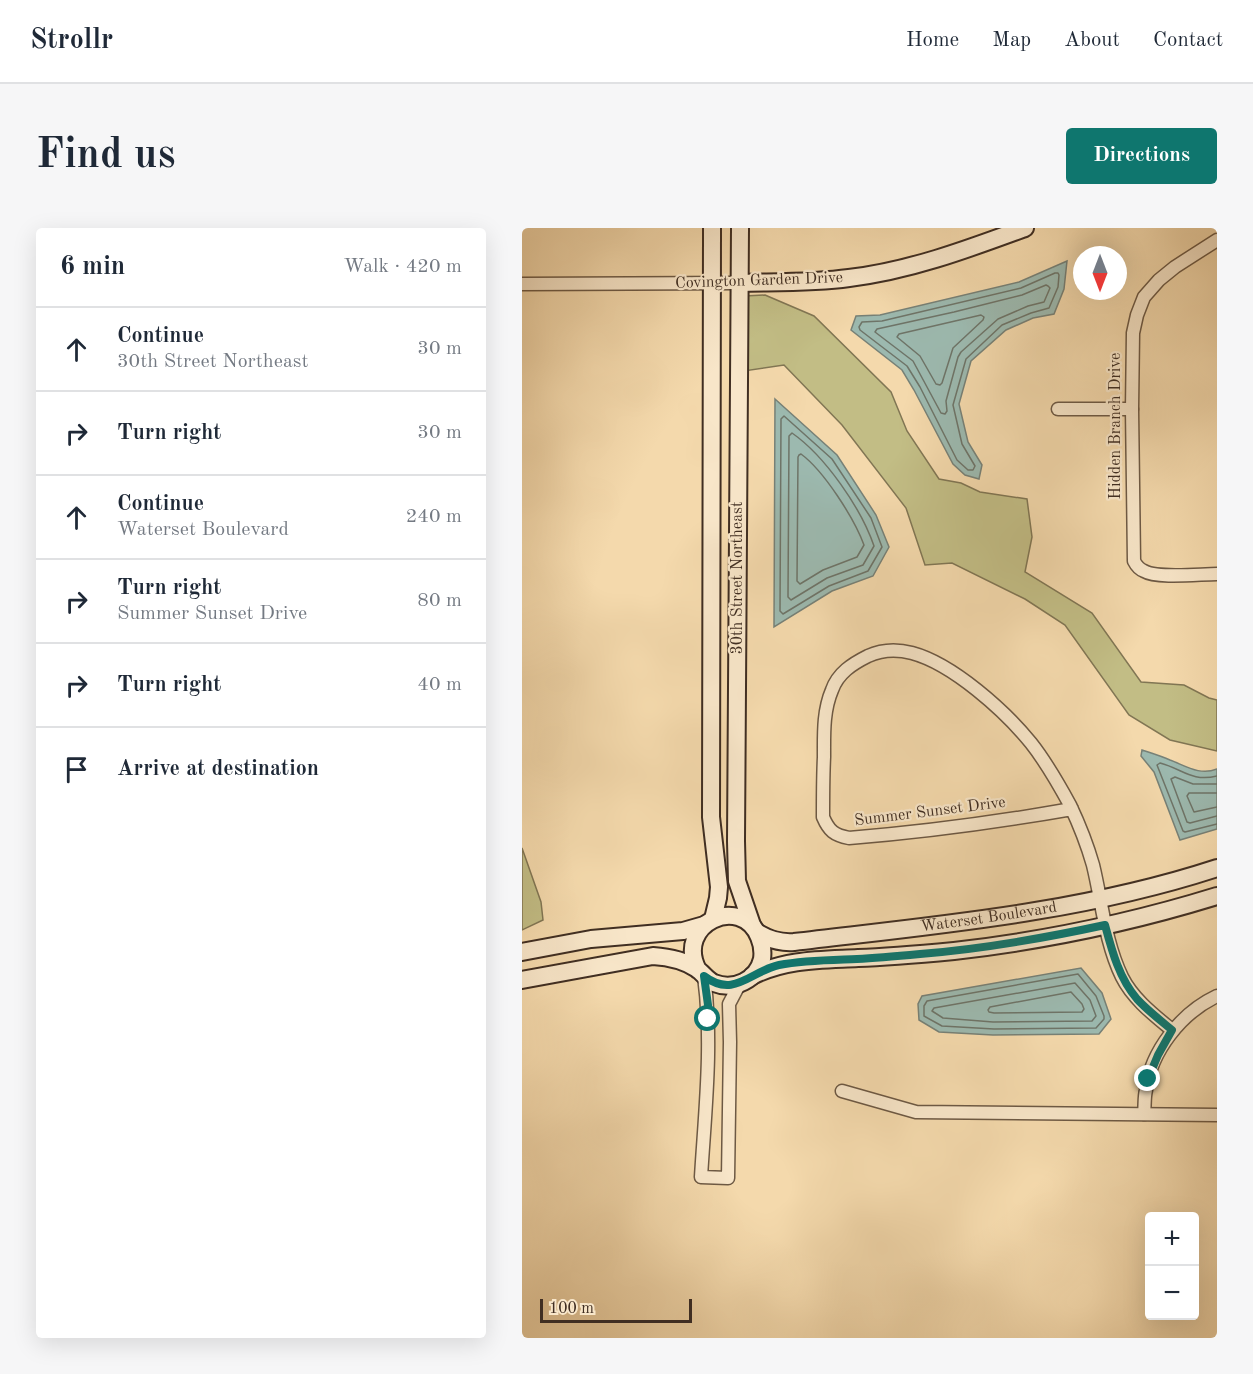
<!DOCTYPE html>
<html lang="en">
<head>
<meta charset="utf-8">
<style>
  body { margin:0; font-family:"Old Standard TT",serif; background:#f6f6f7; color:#1f2937 }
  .controls { position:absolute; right:18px; bottom:18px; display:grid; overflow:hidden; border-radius:6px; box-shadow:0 6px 24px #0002 }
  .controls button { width:54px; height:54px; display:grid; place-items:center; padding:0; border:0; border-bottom:2px solid #e0e1e3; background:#fff; color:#1f2937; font:30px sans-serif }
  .compass { position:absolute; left:551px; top:18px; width:54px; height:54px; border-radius:50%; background:#fff; box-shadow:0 6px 24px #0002; rotate:180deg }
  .scale { position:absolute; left:18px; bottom:15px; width:152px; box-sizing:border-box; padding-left:6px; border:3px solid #402e22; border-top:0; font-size:16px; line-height:21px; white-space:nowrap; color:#402e22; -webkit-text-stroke:4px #f8e6c9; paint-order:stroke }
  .stop { position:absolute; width:18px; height:18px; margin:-14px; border:4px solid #0f766e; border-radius:50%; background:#fff }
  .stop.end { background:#0f766e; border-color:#fff; box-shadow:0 2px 6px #0008 }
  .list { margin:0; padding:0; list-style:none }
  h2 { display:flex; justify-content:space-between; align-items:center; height:78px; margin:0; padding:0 24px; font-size:26px }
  h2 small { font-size:20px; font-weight:400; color:#747a83 }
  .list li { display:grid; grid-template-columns:39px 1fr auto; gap:18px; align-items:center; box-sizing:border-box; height:84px; padding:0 24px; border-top:2px solid #e0e1e3 }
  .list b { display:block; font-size:22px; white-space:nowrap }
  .list p { margin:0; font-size:20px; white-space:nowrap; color:#747a83 }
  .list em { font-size:20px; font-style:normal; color:#747a83 }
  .icon { flex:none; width:33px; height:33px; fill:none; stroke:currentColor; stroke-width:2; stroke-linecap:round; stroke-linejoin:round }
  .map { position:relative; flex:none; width:695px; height:1110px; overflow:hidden; border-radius:6px }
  header { display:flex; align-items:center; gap:36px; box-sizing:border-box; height:84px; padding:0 30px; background:#fff; border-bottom:2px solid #e0e1e3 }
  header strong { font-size:28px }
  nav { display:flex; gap:33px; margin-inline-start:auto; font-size:21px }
  .intro { display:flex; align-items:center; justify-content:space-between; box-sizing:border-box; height:144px; padding:0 36px }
  h1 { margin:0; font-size:42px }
  .button { padding:15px 27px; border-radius:6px; background:#0f766e; color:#fff; font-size:21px; font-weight:700 }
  main { display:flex; gap:36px; padding:0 36px }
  aside { flex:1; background:#fff; border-radius:6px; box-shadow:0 6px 24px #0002 }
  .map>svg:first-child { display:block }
  .green { fill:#c2bd85; stroke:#817654; stroke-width:1.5 }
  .water { fill:#9cb9af; stroke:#778177; stroke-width:1.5 }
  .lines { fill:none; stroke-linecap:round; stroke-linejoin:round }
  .shore { stroke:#6e7468; stroke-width:1.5 }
  .street-casing { stroke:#6d5944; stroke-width:15 }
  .secondary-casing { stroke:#402e22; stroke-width:20 }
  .street { stroke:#f8e6c9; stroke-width:12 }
  .secondary { stroke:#f8e6c9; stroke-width:16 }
  .route { stroke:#0f766e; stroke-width:8 }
  .labels { text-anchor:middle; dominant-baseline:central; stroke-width:4.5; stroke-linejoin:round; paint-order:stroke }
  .street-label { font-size:16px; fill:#402e22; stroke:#f8e6c9 }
</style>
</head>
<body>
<header>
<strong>Strollr</strong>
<nav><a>Home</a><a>Map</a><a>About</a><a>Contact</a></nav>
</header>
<div class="intro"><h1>Find us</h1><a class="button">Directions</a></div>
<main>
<aside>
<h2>6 min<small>Walk · 420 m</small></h2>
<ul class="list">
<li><svg class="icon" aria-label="ahead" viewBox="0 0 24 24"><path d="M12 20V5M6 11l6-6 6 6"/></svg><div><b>Continue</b><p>30th Street Northeast</p></div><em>30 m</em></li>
<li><svg class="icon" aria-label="right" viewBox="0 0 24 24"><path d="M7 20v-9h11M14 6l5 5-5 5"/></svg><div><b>Turn right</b></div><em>30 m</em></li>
<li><svg class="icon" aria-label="ahead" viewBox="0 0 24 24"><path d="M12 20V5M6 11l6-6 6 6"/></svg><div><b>Continue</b><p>Waterset Boulevard</p></div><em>240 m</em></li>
<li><svg class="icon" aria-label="right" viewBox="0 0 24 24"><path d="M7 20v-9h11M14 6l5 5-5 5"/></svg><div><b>Turn right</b><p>Summer Sunset Drive</p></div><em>80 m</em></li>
<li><svg class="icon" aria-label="right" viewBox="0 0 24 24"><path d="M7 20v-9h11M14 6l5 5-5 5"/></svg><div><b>Turn right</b></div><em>40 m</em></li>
<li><svg class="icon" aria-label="arrive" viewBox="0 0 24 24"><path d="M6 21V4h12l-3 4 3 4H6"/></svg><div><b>Arrive at destination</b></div></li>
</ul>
</aside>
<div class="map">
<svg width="695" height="1110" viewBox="0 0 695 1110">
  <rect width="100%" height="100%" fill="#f4d9ac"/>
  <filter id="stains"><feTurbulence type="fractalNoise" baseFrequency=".00333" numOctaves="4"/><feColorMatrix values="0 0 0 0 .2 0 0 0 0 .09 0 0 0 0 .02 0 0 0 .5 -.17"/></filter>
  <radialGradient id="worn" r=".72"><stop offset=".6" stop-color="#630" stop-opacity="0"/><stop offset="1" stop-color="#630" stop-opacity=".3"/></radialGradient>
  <g class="green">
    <path d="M243 67 292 88 369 164 385 203 417 251 439 255 458 264 505 271 510 309 503 344 570 385 619 454 662 457 687 470 695 472V523L648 512 607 487 543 397 503 371 430 335 403 337 384 280 320 197 262 137 222 143V68Z"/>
    <path d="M0 620 19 674 21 692 0 702Z"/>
  </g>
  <g class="water">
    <path d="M545 33 542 61 532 86 511 90 484 102 449 133 437 176 446 214 460 237 457 251 443 247 431 236 392 162 380 142 329 102 334 88 358 87 497 54Z"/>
    <path d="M253 171 315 227 354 287 367 319 351 348 310 363 252 399Z"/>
    <path d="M620 522C629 525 639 528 648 532 664 538 678 548 695 541V601L658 612 632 544 619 528Z"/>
    <path d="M559 740 580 765 589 791 577 806 471 807 417 804 397 792 396 776 400 768Z"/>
  </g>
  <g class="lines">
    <g class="shore">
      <path d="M533 45H536L537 47 536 59 527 80 509 85 480 97 444 131 431 177 440 216 453 238 451 242H446L435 232 398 159 385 138 338 102 337 99 340 94 360 93 499 60Z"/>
      <path d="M524 57 526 58 528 60 522 74 506 78 476 91 439 124 436 129 424 173 425 183 423 186 419 185 391 133 353 104 355 101 432 84 500 67Z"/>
      <path d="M459 87 462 89 461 92 431 120 420 155 418 157 414 156 398 128 375 109 377 106Z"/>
      <path d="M262 188 310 231 349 290 360 319 346 343 307 358 261 386 258 383 259 191Z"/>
      <path d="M270 205C303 228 339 280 352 318L341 337 305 350 269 372 266 369 267 208Z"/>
      <path d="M279 226C302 243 332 290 342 317L335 329 301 342 278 356 275 353 276 229 277 227Z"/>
      <path d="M695 548C669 554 661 541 638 535L635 537 661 603 663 604 695 596"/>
      <path d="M695 556H671L653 549 649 551 665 594 668 595 695 588"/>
      <path d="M695 565H667L665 568 672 584 695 579"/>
      <path d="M556 746 574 768 582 788V791L574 800 472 801 420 798 402 788V778L405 773Z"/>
      <path d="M553 755 568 772 574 788 570 793 471 794 421 790 410 783 412 780Z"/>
      <path d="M549 764 560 776 562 781 560 784 472 785 467 784 466 782 468 779Z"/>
    </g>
    <defs>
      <g id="street">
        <path d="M695 12 653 39 637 52 622 69 615 87 611 105 610 181 612 333C614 337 617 341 622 343 635 351 678 346 695 346"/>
        <path d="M0 56 217 55"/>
        <path d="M536 181H610"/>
        <path d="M550 581C476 594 402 604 327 610 312 607 307 603 301 589 301 569 301 549 302 529 302 506 301 483 310 462 316 445 330 436 346 428 359 422 375 421 390 425 431 436 483 483 509 515 524 534 536 555 548 577 557 596 565 616 571 637 580 674 583 714 600 749 611 771 632 787 650 802"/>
        <path d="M182 748C191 815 183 883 179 949L206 950 208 814 207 776 218 755"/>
        <path d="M320 863 394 884 695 887"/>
        <path d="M622 886C623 878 622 870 624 862 629 823 659 785 695 768"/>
      </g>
      <g id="secondary">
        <path d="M190 0 189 589 197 659 196 670 191 691"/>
        <path d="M218 0 214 613 215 653 230 697"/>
        <path d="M217 55C253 54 291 55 327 50 387 43 446 21 503 0"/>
        <path id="s1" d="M236 705C248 712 258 715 272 714 414 697 558 685 695 640"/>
        <path d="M0 724 69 711 161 703 182 697"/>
        <path d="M230 748C264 731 299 732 336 730 368 729 400 726 432 723 520 713 611 694 695 668"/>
        <path d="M0 752 131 728C146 729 162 732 175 741 181 745 185 752 192 755 212 763 235 752 240 731 241 724 240 716 237 709 219 665 152 696 176 742"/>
      </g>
    </defs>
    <use href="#street" class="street-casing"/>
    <use href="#secondary" class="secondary-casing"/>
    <use href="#street" class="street"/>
    <use href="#secondary" class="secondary"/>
  </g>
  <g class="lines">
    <path class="route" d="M186 791V777L182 748C212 771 229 743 257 737 283 732 309 732 335 731 356 730 377 728 398 726 460 721 523 710 583 697 590 723 597 750 615 771 625 782 638 792 650 802L636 827 626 851"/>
  </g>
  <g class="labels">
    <g class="street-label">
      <text transform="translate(237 53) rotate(-2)">Covington Garden Drive</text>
      <text transform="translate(594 198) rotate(-90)">Hidden Branch Drive</text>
      <text transform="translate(216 350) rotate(-90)">30th Street Northeast</text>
      <text transform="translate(408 584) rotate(-7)">Summer Sunset Drive</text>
      <text stroke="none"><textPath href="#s1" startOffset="234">Waterset Boulevard</textPath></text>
    </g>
  </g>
  <rect width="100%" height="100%" filter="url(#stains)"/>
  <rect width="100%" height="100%" fill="url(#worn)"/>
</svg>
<div class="controls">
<button>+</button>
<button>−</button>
</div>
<svg class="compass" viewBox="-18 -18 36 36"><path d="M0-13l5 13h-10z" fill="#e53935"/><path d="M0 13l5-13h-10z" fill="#747a83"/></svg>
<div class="scale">100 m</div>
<div class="stop" style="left:186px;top:791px"></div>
<div class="stop end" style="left:626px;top:851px"></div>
</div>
</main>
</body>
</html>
